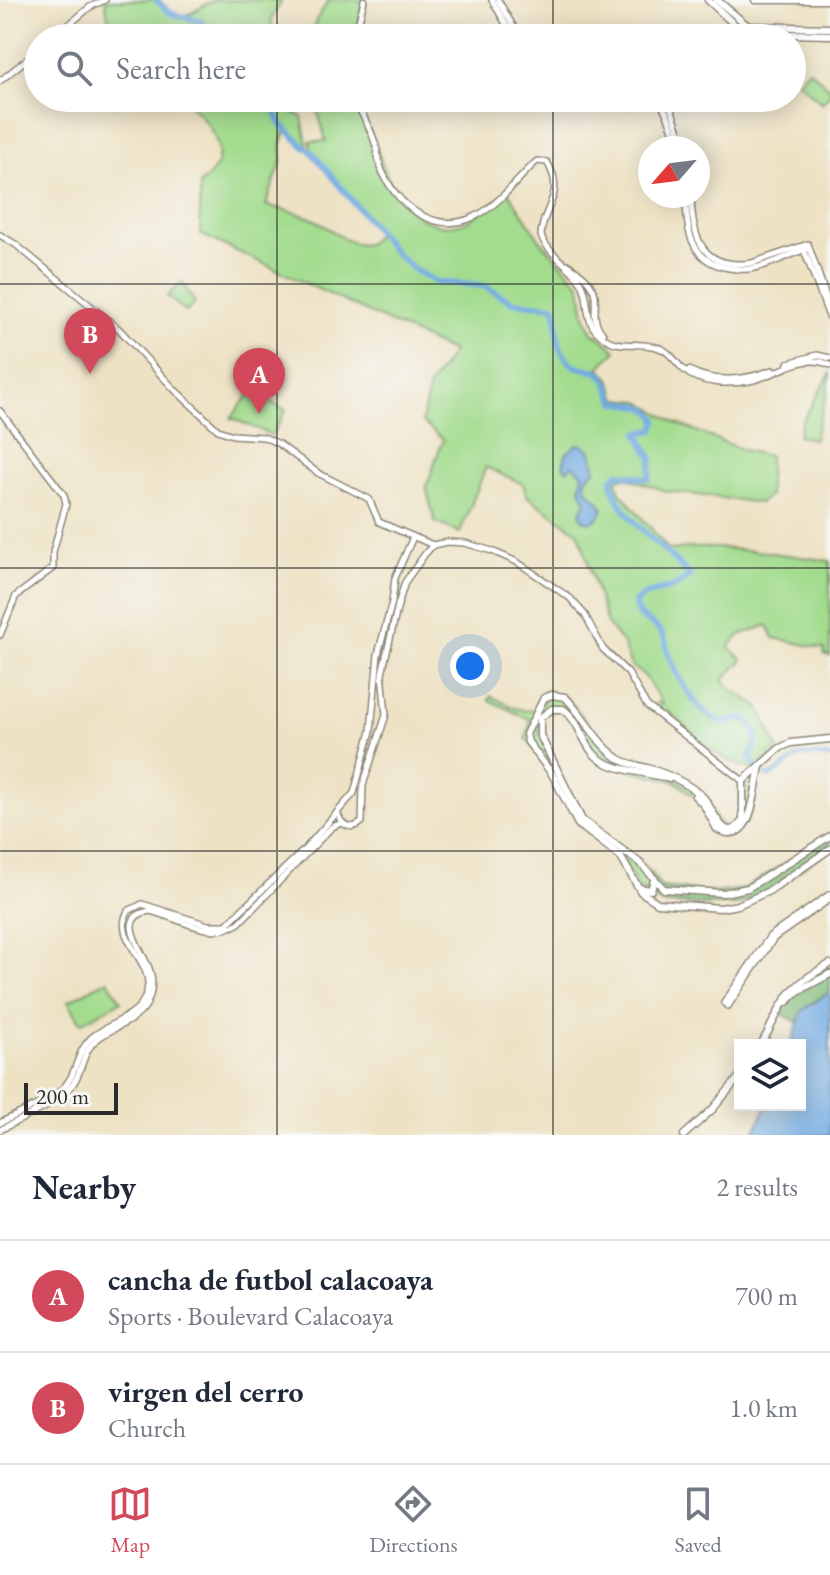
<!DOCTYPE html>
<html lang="en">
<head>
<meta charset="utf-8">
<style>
  body { margin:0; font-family:"EB Garamond",serif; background:#f6f6f7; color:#1f2937 }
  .controls { position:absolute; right:24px; bottom:24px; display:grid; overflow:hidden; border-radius:0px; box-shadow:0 4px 20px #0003 }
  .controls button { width:72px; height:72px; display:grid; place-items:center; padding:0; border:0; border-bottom:2px solid #e0e1e3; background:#fff; color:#1f2937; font:40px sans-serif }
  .compass { position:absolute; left:638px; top:136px; width:72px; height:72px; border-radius:50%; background:#fff; box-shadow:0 4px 20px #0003; rotate:242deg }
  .scale { position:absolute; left:24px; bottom:20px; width:94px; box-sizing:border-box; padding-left:8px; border:4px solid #2b2b2b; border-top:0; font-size:22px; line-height:28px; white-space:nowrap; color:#2b2b2b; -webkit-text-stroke:6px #f6f6f2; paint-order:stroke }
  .you { position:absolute; left:470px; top:666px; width:28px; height:28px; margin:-20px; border:6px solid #fff; border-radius:50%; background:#1a73e8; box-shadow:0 0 0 12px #1a73e833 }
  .badge { display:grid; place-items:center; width:52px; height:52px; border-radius:50%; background:#d1495b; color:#fff; font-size:26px; font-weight:700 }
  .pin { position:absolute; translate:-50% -66px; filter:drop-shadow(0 2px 4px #0008) }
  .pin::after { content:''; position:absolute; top:42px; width:28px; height:24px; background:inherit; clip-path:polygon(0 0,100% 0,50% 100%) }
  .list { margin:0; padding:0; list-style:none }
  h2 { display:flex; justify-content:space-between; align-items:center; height:104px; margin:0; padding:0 32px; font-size:34px }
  h2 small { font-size:26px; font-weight:400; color:#747a83 }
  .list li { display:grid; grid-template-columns:52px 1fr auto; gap:24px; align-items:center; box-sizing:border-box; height:112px; padding:0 32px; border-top:2px solid #e0e1e3 }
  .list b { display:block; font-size:30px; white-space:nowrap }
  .list p { margin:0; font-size:26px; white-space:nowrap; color:#747a83 }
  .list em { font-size:26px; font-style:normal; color:#747a83 }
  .icon { flex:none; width:44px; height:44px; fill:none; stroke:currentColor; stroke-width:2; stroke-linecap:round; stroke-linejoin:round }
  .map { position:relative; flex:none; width:830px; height:1135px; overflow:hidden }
  .search { position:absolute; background:#fff; box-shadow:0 4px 20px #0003; left:24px; right:24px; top:24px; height:88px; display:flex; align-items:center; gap:20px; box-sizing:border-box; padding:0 28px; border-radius:44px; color:#747a83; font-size:30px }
  .sheet { height:328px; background:#fff }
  nav { display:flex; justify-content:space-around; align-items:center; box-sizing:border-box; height:112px; border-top:2px solid #e0e1e3; background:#fff; font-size:22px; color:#747a83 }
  nav a { display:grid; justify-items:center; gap:4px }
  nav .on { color:#d1495b }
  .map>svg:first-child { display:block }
  .green { fill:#a3dc8e; stroke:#67845c; stroke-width:2 }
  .forest { fill:#82bc79; stroke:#567452; stroke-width:2 }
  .water { fill:#72abe2; stroke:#4e6b86; stroke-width:2 }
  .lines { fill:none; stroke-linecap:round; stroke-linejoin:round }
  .canal { stroke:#72abe2; stroke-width:4 }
  .river { stroke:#72abe2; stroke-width:6 }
  .tertiary-casing { stroke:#8c8678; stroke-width:8 }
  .secondary-casing { stroke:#8c8678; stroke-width:9 }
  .tertiary { stroke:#fff; stroke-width:5 }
  .secondary { stroke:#fff; stroke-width:6 }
  .grid { fill:none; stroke:#2b2b2b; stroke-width:2; stroke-opacity:0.55 }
</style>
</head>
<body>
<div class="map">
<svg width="830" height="1135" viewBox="0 0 830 1135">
  <rect width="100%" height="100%" fill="#f6f6f2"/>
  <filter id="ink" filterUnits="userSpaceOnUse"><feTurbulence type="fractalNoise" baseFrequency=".0125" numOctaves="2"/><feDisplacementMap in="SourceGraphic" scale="16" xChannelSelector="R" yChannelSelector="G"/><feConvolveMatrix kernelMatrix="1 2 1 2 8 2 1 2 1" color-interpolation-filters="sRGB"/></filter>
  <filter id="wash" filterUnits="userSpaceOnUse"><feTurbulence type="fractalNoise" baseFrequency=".006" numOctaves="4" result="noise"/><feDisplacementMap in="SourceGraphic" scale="32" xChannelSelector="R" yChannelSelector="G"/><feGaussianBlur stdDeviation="1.8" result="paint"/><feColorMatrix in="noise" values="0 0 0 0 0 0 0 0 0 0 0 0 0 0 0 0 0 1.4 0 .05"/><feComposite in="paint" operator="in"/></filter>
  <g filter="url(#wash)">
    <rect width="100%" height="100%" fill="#eee2c4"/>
    <g class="green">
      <path d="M105 0H160C183 33 195 5 216 0 230 0 265 0 282 0L272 18 271 38H120L109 24Z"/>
      <path d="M329 0H364L355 38H313L316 20Z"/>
      <path d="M809 69 830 89V94L822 103 798 82Z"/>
      <path d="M183 98H274L277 104 302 117 308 150 286 131 281 146 282 160 266 205C282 210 300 212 315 220 333 229 364 263 378 231L311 151 310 141H326L314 98H353C360 113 370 128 375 143 386 177 398 213 436 224 446 227 458 226 467 221 481 214 494 201 508 192L541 241 580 284 586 320 593 332 616 350 599 368 610 378 616 396 619 399 640 401 676 423 740 449 769 456V495L760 503 666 491 625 477 616 480 620 492 669 550C724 543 776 554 830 561V656L824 654 825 649 774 638 768 625 740 635 729 647 743 660 723 680 731 689 759 707 778 749 757 770C722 765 692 734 668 710L664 714 654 706 658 702 664 706 644 675 631 666 623 644 607 624 579 533 527 496 523 484 486 467 460 533 435 522 426 486C435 470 434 456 444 440L422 422 429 386 453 352 200 234V184C205 179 215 172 217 164 225 139 201 114 183 98Z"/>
      <path d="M182 282 195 303 186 312 167 296Z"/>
      <path d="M830 374C830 393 818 419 814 439L798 436 801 423Z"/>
      <path d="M251 392 286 410 272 435 231 418Z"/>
      <path d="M560 695C580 704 596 744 619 759 627 764 639 765 649 768 668 774 683 782 699 793 714 805 713 833 736 827L743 820V781L754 796C751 816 746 837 721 831L714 826 703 803 676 782 613 765 599 759 567 712 556 709 543 714 538 724 540 735 582 820 652 873 654 888 648 891 639 888 620 856 578 824 552 774 526 738 531 720 489 700 491 696C502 701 522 715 535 709 540 706 543 699 548 696Z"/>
      <path d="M108 980 121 1001 81 1023 68 1001Z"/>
    </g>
    <g class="forest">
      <path d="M830 836V849L769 891 738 905 662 904 644 891 651 890 652 874 661 887 715 893 743 889Z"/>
      <path d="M830 974V992L808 1005 797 1022 780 1013 788 1000Z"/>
    </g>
    <g class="water">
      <path d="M577 444C594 446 592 457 596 470L587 477C582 496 598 494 603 508L599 517 592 522 584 521 580 513 586 502 580 489 583 474 573 465 567 470 563 466 566 454Z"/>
      <path d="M830 992V1135H753L767 1105H800V1045H791L802 1011Z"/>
    </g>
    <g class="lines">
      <path class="canal" d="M765 774 769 777C801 758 788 752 830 757"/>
      <g class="river">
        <path d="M156 0 170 13 200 21 209 32 208 38"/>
        <path d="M270 98 280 123 306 148"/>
        <path d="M311 151 396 254 416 271 436 282 484 286 513 302 554 306C561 323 553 339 564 355 576 374 588 364 601 374 610 381 610 393 616 402 633 406 648 402 657 420L654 430 638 433 652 459 649 479 618 473 612 480C614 514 669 551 690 576L675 587 646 594 635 602C635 621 651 619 661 632 667 639 666 648 669 655 676 675 699 717 722 722 729 723 737 718 746 719 763 739 757 737 750 759L756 767"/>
      </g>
    </g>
  </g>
  <g filter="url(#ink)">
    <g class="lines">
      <defs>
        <g id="tertiary">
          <path d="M492 0 514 38"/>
          <path d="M498 0 520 38"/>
          <path d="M53 38 90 7 105 0"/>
          <path d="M355 38 364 0"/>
          <path d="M0 81 38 50"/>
          <path d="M353 98C361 112 370 127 375 143 378 152 378 163 383 173 401 212 443 238 483 212 504 199 519 177 537 161L547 162C567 196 542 205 541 236 549 255 570 265 581 282 591 298 583 319 598 333 617 352 640 339 662 349 671 353 676 363 684 370 700 384 728 385 749 381 776 377 802 351 830 365"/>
          <path d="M658 98 667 114 680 148"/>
          <path d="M664 98 672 111 685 148"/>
          <path d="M686 196C686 226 689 259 724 267 734 269 745 271 755 268 773 264 791 254 809 248"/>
          <path d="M691 196C692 238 702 270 752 263L808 244 830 308"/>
          <path d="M0 235 15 244 119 329 174 389 218 430 233 435 264 437 279 444 318 473 369 499 379 522 433 545"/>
          <path d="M804 250 830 319"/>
          <path d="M567 264C617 295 581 308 603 334"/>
          <path d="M788 363 817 355 830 358"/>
          <path d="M689 370C714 384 746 380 772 370"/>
          <path d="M0 411 64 495 66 504 53 552V568L16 596 0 635"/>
          <path d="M338 814C341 826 352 831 362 822L363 785 386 715 382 673 398 605 405 582 425 554 433 545 447 542 465 543 492 551 517 562 570 598 585 615 603 649 628 673 647 706 743 781"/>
          <path d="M830 894 770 936 724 1003 728 1006 774 938 830 899"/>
          <path d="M0 1123C19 1113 43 1104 60 1091 78 1076 75 1053 91 1038 110 1021 146 1017 148 985 149 958 113 938 128 911L142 904 208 925H226L306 848 354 793 371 731 378 654 392 602 395 578 413 537"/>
          <path d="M0 1130C23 1117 57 1106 73 1084 83 1070 82 1053 95 1041 111 1026 139 1023 148 1001 152 992 153 980 150 971 145 953 112 917 150 911 181 918 209 941 239 923L332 827 342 823"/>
        </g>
        <g id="secondary">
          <path d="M708 0 738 28 747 33 830 35"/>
          <path d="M717 0 748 26 830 28"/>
          <path d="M755 0H830"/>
          <path d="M669 779C647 771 613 772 596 756 582 743 580 721 563 709H552L540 718V735L582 820 640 863 664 889 723 893 748 888 830 836"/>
          <path d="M743 781V820C723 850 713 805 702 796 686 782 668 774 647 768 638 765 626 764 618 758 595 742 584 716 565 697L552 695 544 698 526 734 528 742 552 774 578 824 620 856 641 892 658 903 720 908 738 905 769 891 830 849"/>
          <path d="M743 781 780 748 791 743 830 739"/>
          <path d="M695 796 704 805 717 829C754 849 754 788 760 767"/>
          <path d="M639 888 651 890 654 880"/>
          <path d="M787 1002 798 991 830 974"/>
          <path d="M761 1045C786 1000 781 991 830 964"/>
          <path d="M684 1135 713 1109 740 1076"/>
        </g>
      </defs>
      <use href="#tertiary" class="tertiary-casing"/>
      <use href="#secondary" class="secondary-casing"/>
      <use href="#tertiary" class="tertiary"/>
      <use href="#secondary" class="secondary"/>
    </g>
  </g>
  <path class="grid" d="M277 0V38M553 0V38M277 98V1135M553 98V1135M0 284H830M0 568H830M0 851H830"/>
</svg>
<div class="controls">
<button><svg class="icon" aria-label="layers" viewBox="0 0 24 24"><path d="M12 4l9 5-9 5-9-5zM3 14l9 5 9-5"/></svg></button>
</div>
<svg class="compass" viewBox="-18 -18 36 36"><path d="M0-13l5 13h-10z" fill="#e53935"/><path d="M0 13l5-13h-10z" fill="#747a83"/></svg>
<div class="scale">200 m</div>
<div class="you"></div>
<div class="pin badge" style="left:259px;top:414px">A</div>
<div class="pin badge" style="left:90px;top:374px">B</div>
<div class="search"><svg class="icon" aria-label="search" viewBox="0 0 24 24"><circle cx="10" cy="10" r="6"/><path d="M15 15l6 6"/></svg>Search here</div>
</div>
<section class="sheet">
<h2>Nearby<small>2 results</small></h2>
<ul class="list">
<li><span class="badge">A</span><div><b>cancha de futbol calacoaya</b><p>Sports · Boulevard Calacoaya</p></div><em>700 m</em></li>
<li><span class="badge">B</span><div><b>virgen del cerro</b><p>Church</p></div><em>1.0 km</em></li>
</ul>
</section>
<nav>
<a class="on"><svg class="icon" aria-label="map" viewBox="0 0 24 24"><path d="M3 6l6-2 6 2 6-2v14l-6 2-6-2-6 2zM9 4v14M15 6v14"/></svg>Map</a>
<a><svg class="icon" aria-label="directions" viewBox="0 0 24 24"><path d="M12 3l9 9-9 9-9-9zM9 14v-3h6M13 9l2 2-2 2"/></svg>Directions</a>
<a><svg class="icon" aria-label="saved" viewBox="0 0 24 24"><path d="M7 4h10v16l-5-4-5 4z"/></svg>Saved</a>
</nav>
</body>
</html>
